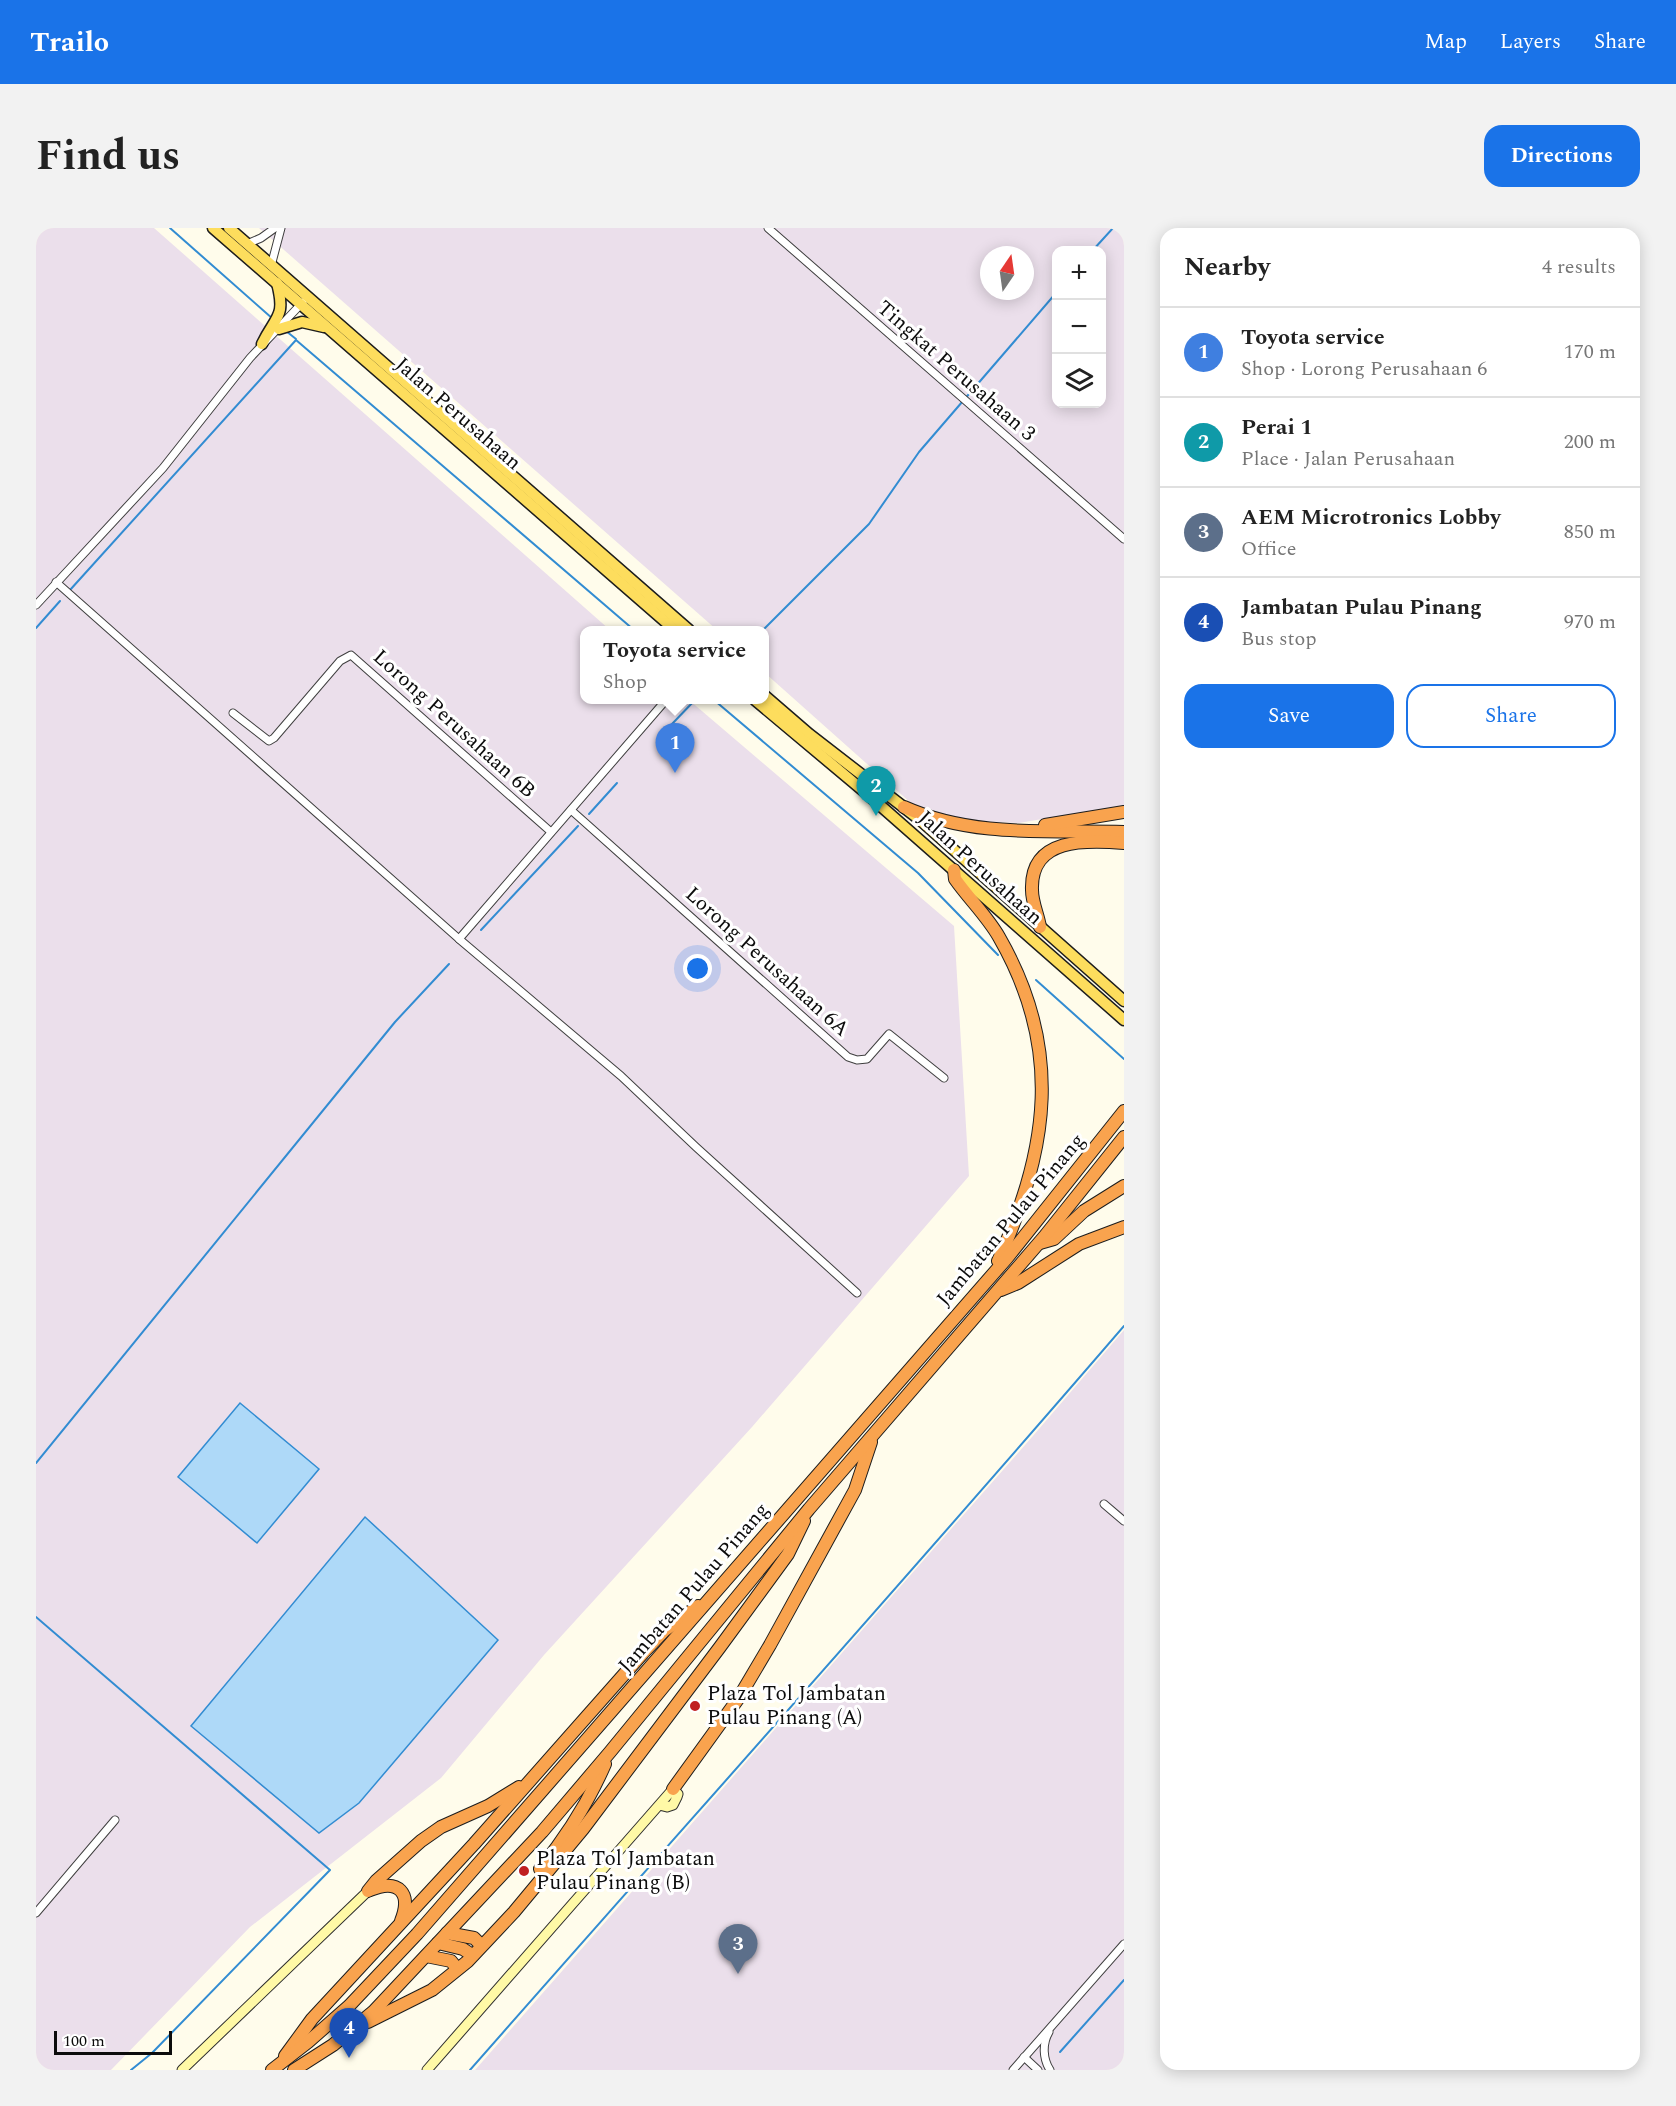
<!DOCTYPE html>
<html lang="en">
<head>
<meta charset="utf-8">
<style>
  body { margin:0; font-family:Spectral,serif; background:#f2f2f2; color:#222 }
  .controls { position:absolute; right:18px; top:18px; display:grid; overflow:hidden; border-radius:12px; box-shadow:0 3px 15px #0003 }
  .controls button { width:54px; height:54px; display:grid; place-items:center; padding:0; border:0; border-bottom:2px solid #e0e0e0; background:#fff; color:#222; font:30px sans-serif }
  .compass { position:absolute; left:944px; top:18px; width:54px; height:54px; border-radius:50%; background:#fff; box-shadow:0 3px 15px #0003; rotate:13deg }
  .scale { position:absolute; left:18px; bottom:15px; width:118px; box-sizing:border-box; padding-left:6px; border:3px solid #0c0c0c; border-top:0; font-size:16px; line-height:21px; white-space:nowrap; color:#0c0c0c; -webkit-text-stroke:4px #fff; paint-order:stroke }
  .you { position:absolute; left:662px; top:741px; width:21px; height:21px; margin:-15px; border:4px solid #fff; border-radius:50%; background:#1a73e8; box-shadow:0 0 0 9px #1a73e833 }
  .badge { display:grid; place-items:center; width:39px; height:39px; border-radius:50%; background:#1a73e8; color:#fff; font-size:20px; font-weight:700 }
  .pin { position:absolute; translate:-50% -50px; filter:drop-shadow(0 2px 3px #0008) }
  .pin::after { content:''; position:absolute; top:32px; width:21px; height:18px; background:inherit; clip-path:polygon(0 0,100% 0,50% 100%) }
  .popup { position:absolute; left:544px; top:398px; width:189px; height:78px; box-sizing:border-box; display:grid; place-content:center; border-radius:12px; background:#fff; filter:drop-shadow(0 2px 4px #0005); font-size:20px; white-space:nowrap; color:#767676 }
  .popup b { font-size:22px; color:#222 }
  .popup::after { content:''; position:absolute; left:50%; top:100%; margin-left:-12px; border:12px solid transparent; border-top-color:#fff }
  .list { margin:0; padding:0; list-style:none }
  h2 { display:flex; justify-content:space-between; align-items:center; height:78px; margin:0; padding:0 24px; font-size:26px }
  h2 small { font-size:20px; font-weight:400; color:#767676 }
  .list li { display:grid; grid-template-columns:39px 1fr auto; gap:18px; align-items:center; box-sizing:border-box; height:90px; padding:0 24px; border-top:2px solid #e0e0e0 }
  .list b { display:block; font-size:22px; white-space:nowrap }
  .list p { margin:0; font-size:20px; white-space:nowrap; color:#767676 }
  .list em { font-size:20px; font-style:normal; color:#767676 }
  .actions { display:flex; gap:12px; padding:18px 24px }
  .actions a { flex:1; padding:14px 0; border:2px solid #1a73e8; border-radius:18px; text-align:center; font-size:21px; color:#1a73e8 }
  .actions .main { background:#1a73e8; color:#fff }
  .icon { flex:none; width:33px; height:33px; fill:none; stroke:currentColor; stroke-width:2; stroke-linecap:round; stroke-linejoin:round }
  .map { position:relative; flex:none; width:1088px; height:1842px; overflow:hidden; border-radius:18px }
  header { display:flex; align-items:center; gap:36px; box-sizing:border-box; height:84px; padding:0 30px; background:#1a73e8; color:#fff }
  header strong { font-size:28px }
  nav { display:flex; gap:33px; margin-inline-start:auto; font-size:21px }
  .intro { display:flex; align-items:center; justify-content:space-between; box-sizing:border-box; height:144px; padding:0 36px }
  h1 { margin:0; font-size:42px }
  .button { padding:15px 27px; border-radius:18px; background:#1a73e8; color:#fff; font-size:21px; font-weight:700 }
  main { display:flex; gap:36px; padding:0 36px }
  aside { flex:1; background:#fff; border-radius:18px; box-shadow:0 3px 15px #0003 }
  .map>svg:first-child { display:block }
  .industrial { fill:#ebdfeb; fill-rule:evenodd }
  .water { fill:#aed9f8; stroke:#328cd2; stroke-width:1.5 }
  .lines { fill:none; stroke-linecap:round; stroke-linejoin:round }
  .stream { stroke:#328cd2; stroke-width:2 }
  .street-casing { stroke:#3f3f3f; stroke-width:9 }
  .secondary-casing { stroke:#2e2e2e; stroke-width:11 }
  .primary-casing { stroke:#1d1d1d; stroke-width:13 }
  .highway-casing { stroke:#1d1d1d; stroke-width:14 }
  .street { stroke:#fff; stroke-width:7 }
  .secondary { stroke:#fff9a6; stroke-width:9 }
  .primary { stroke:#fddd5d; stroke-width:10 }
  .highway { stroke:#f9a34e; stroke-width:12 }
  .poi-dot { fill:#c02021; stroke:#fff; stroke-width:2 }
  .labels { text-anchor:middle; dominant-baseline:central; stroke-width:6; stroke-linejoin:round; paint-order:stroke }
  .street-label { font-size:21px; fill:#0c0c0c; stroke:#fff }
  .poi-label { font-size:21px; fill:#0c0c0c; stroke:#fff; text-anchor:start }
</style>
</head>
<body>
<header>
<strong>Trailo</strong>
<nav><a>Map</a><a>Layers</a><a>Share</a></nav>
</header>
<div class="intro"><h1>Find us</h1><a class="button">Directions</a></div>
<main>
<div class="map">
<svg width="1088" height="1842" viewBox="0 0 1088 1842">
  <rect width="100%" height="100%" fill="#fffceb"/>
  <g class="industrial">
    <path d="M0 0H118L574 402H549V472H653L918 698 933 948 716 1199 508 1427 405 1550 214 1699 75 1842H0Z"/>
    <path d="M223 0H1088V577L983 595 928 593 876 576 729 445V402H681ZM1020 22H1066V176H1020ZM953 27H989V63H953Z"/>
    <path d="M1088 1102V1842H439L996 1209Z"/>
  </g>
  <g class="water">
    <path d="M204 1175 283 1241 221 1315 142 1249Z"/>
    <path d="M329 1289 462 1412 323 1575 283 1605 155 1498Z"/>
  </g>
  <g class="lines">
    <g class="stream">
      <path d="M134 0 237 91"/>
      <path d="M1057 22 1077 0"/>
      <path d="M250 103 260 111"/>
      <path d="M34 362 260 112 598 402"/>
      <path d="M0 400 24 373"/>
      <path d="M727 402 833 296 883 224 1020 65"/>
      <path d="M678 472 882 645 962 727"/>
      <path d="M636 496 659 472"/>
      <path d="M553 586 581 555"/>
      <path d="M445 702 542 598"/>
      <path d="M1000 752 1088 831"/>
      <path d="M0 1235 359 794 413 736"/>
      <path d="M0 1389 294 1642 116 1825 95 1842"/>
      <path d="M1024 1824 1088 1752"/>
      <path d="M434 1842C652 1594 873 1348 1088 1098"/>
    </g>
    <defs>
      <g id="street">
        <path d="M732 0 1088 311"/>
        <path d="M211 16 225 10 239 0"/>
        <path d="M235 38 245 0"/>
        <path d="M20 354 423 711 585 848 660 919 821 1065"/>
        <path d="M0 377 127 240 214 130 267 74"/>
        <path d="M197 485 233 513 238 510 304 433 315 427 515 604"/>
        <path d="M535 582 812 829 821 832 831 831 853 806 908 850"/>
        <path d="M423 711 630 472"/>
        <path d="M1068 1276 1088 1293"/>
        <path d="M0 1685 79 1592"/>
        <path d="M1013 1804C1006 1816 1007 1831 1014 1842"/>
        <path d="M988 1829 1002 1842"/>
        <path d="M977 1842 1088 1716"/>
      </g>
      <g id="secondary">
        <path d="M146 1842 332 1663"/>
        <path d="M391 1842 637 1561 642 1566 641 1569 637 1577 631 1579 623 1577"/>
      </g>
      <g id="primary">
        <path d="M177 0 639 402"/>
        <path d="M193 0 653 402"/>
        <path d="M243 101 266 94 288 99"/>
        <path d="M226 116C240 87 250 90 241 55"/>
        <path d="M729 468 773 506 883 591 1088 773"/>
        <path d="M719 472 830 565 1088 792"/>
      </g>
      <g id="highway">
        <path d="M868 579C937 610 1014 602 1088 604"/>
        <path d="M1009 597 1088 584"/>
        <path d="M918 642 919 651C933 671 951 688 963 709 1027 820 1013 921 962 1033"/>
        <path d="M1004 699C1002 686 996 675 996 662 994 609 1050 612 1088 615"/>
        <path d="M1004 1015 1018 1011 1048 983 1088 958"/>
        <path d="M965 1062 982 1055 1043 1016 1088 999"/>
        <path d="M637 1561 702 1471 734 1417 819 1262 835 1214"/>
        <path d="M504 1641C531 1608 552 1575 569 1536"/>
        <path d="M334 1662C363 1650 376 1665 365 1693"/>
        <path d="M332 1663 340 1653 385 1613 405 1599 452 1578 483 1559"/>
        <path d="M411 1705 438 1710 443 1715"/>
        <path d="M402 1715 427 1721 433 1725"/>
        <path d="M390 1728 415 1733 419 1738"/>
        <path d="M332 1794 396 1762 432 1733 478 1684 547 1601 684 1419 752 1326 768 1293"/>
        <path d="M249 1828 276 1791 438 1616 607 1425 628 1403 662 1378"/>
        <path d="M236 1842 272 1814 313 1778 381 1706 971 1030 1088 883"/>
        <path d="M258 1842 297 1817 337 1784 506 1604 574 1524 773 1281 1008 1009 1088 909"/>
      </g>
    </defs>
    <use href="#street" class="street-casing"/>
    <use href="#secondary" class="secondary-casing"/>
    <use href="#primary" class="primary-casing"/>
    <use href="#highway" class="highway-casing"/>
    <use href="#street" class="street"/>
    <use href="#secondary" class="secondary"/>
    <use href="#primary" class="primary"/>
    <use href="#highway" class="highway"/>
  </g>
  <g class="poi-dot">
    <circle cx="659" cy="1478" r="6"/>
    <circle cx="488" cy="1643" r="6"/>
  </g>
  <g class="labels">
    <g class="street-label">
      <text transform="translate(920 143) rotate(41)">Tingkat Perusahaan 3</text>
      <text transform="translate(422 186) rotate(41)">Jalan Perusahaan</text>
      <text transform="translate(418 496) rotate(42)">Lorong Perusahaan 6B</text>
      <text transform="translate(944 640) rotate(42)">Jalan Perusahaan</text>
      <text transform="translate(731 734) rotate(42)">Lorong Perusahaan 6A</text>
      <text transform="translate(975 992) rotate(-50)">Jambatan Pulau Pinang</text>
      <text transform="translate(658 1360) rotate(-49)">Jambatan Pulau Pinang</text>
    </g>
    <g class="poi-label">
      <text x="671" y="1466">Plaza Tol Jambatan<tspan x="671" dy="24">Pulau Pinang (A)</tspan></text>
      <text x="500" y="1631">Plaza Tol Jambatan<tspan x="500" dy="24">Pulau Pinang (B)</tspan></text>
    </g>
  </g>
</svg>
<div class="controls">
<button>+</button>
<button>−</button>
<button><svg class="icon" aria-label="layers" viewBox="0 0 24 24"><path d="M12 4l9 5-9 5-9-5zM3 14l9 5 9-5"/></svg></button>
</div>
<svg class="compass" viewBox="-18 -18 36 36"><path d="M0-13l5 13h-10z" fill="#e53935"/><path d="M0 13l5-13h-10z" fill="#767676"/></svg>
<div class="scale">100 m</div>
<div class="you"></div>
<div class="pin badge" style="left:639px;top:545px;background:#3f7fe0">1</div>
<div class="popup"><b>Toyota service</b>Shop</div>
<div class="pin badge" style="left:840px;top:588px;background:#0f9aa8">2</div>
<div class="pin badge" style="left:702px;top:1746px;background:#5c6f8a">3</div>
<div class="pin badge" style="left:313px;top:1830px;background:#1a4fb4">4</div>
</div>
<aside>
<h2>Nearby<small>4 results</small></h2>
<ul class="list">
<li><span class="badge" style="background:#3f7fe0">1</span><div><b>Toyota service</b><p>Shop · Lorong Perusahaan 6</p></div><em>170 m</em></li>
<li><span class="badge" style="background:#0f9aa8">2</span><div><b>Perai 1</b><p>Place · Jalan Perusahaan</p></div><em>200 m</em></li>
<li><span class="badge" style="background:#5c6f8a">3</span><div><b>AEM Microtronics Lobby</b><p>Office</p></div><em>850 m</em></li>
<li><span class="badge" style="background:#1a4fb4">4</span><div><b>Jambatan Pulau Pinang</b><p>Bus stop</p></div><em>970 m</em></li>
</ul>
<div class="actions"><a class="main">Save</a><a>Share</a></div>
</aside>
</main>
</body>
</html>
